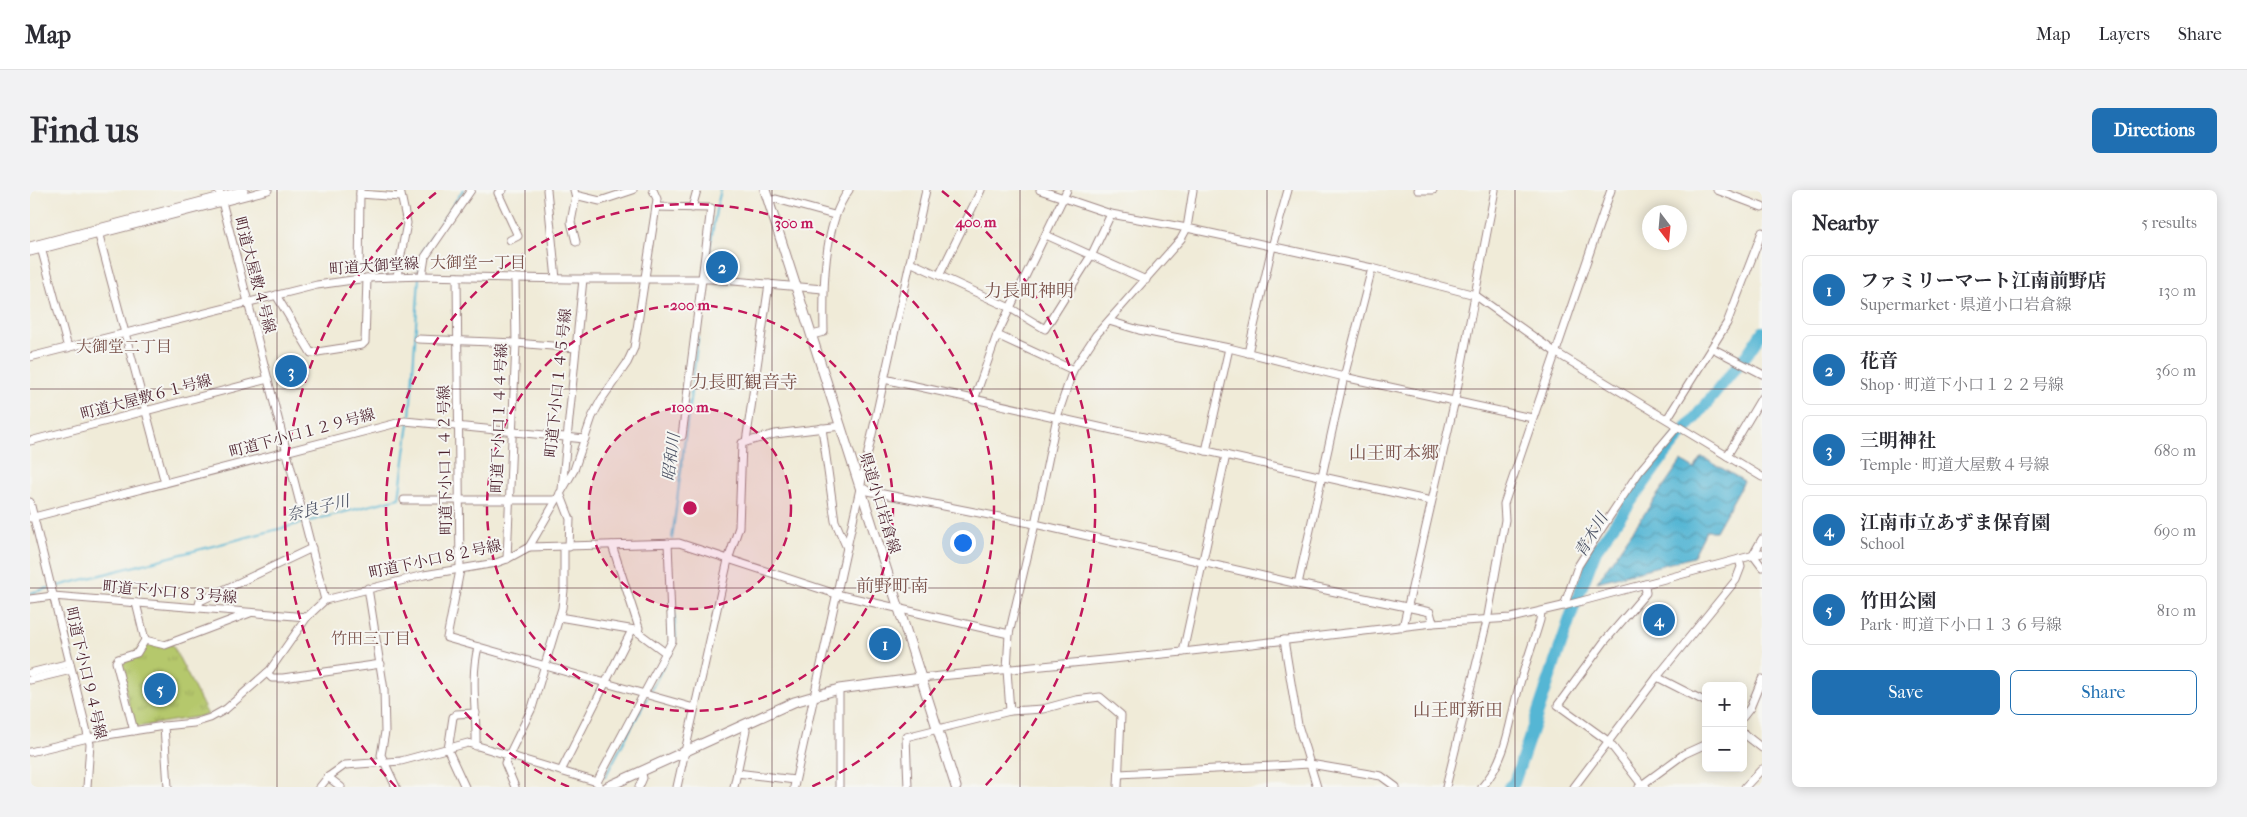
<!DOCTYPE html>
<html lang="en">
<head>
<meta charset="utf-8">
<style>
  body { margin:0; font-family:"IM FELL French Canon","Noto Serif JP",serif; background:#f2f2f3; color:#2b2b33 }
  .controls { position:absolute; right:15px; bottom:15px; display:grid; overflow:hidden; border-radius:8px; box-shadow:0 2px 12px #0003 }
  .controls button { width:45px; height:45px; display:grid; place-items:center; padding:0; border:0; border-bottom:1px solid #e1e1e2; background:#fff; color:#2b2b33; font:25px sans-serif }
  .compass { position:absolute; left:1612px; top:15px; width:45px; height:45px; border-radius:50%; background:#fff; box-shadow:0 2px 12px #0003; rotate:164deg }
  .you { position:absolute; left:932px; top:352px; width:18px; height:18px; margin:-12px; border:4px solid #fff; border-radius:50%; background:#1a73e8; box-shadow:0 0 0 8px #1a73e833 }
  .badge { display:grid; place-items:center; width:32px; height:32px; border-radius:50%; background:#1f6fb2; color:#fff; font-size:16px; font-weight:700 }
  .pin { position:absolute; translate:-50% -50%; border:2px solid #fff; box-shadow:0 1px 5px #0006 }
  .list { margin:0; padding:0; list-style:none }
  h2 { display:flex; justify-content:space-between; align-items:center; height:65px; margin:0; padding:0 20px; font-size:21px }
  h2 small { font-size:16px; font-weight:400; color:#7c7c81 }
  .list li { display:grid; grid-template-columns:32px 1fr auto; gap:15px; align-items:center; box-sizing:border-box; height:70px; margin:0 10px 10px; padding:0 10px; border:1px solid #e1e1e2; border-radius:8px }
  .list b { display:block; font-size:19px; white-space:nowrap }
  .list p { margin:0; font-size:16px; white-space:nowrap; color:#7c7c81 }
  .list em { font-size:16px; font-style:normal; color:#7c7c81 }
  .actions { display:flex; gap:10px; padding:15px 20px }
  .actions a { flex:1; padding:11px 0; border:1px solid #1f6fb2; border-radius:8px; text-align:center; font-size:18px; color:#1f6fb2 }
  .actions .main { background:#1f6fb2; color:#fff }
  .map { position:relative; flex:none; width:1732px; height:597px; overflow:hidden; border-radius:8px }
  header { display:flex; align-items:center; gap:30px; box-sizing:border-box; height:70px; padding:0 25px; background:#fff; border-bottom:1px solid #e1e1e2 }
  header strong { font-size:24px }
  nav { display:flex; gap:28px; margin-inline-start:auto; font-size:18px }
  .intro { display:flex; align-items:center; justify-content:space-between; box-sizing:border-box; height:120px; padding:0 30px }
  h1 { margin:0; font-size:35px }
  .button { padding:12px 22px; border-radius:8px; background:#1f6fb2; color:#fff; font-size:18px; font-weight:700 }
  main { display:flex; gap:30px; padding:0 30px }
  aside { flex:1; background:#fff; border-radius:8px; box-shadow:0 2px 12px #0003 }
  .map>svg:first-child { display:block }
  .grass { fill:url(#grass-tufts); stroke:#80744c }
  .water { fill:url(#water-waves); stroke:#506a80 }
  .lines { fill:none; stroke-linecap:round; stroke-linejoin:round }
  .stream { stroke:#55b6d4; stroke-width:2 }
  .river { stroke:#55b6d4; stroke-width:12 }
  .minor-casing { stroke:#9d8582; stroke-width:9 }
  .major-casing { stroke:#9d8582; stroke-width:11 }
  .minor { stroke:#fff; stroke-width:7 }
  .major { stroke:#fff; stroke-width:9 }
  .grid { fill:none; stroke:#4a1f2b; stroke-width:1; stroke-opacity:0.55 }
  .ring { fill:none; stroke:#c2185b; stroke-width:2.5; stroke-dasharray:9 6 }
  .labels { text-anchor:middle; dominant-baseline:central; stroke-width:4; stroke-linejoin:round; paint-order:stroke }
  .street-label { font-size:15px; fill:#4a1f2b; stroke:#f6f6f2 }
  .neighbourhood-label { font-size:16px; fill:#7a524a; stroke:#f6f6f2 }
  .water-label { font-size:16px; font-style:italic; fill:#4e5466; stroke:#f6f6f2 }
  .quarter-label { font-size:18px; fill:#7a524a; stroke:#f6f6f2 }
  .centre { fill:#c2185b; stroke:#f6f6f2; stroke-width:2.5 }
  .ring-label { font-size:15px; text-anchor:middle; font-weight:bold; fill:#c2185b; stroke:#f6f6f2; stroke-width:4; stroke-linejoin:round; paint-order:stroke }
</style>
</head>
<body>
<header>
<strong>Map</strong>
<nav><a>Map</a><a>Layers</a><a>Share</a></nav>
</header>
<div class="intro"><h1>Find us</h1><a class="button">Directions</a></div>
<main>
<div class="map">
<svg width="1732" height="597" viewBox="0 0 1732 597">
  <defs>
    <pattern id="grass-tufts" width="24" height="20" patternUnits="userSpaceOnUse" patternTransform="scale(1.25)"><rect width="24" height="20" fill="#b5c86c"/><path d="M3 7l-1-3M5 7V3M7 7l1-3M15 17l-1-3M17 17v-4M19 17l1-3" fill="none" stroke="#9dab5e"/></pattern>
    <pattern id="water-waves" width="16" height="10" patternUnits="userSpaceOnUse" patternTransform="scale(1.25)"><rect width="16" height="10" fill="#55b6d4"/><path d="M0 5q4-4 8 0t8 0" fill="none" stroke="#4893ac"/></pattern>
  </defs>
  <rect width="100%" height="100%" fill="#f6f6f2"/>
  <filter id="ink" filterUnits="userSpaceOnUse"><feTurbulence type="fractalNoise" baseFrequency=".02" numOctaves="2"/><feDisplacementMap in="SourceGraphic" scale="10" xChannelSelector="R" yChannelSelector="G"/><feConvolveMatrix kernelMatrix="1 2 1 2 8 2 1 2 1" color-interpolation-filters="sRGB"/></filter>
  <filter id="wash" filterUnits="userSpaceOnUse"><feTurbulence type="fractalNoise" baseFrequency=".0096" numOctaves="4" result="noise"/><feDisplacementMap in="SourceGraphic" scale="20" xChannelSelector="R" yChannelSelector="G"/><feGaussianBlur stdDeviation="1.12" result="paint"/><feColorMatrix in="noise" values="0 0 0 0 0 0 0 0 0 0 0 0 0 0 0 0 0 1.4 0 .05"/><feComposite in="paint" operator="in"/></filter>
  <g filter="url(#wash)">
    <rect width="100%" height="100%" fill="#f0ebd8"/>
    <path class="grass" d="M119 453 142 454 178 525 107 537 104 535 89 472Z"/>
    <path class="water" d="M1672 267 1714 291 1686 341H1676L1663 367 1567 392 1651 271 1664 279Z"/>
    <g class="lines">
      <g class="stream">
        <path d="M678 69 686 20 691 0"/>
        <path d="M389 83 393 60 433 0"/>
        <path d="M380 228 389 88"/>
        <path d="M642 349 668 148"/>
        <path d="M24 397 369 308 379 233"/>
        <path d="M0 403 19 398"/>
        <path d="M28 409 44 476"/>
        <path d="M24 481 39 477"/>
        <path d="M619 504 643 457 646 446 644 420"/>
        <path d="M575 587 617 508"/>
        <path d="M1482 597 1484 593"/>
      </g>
      <path class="river" d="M1479 597 1484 593 1541 425 1566 360 1633 267 1718 163 1732 142"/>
    </g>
  </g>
  <g filter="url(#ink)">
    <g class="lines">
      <defs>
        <g id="minor">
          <path d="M189 0 295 410"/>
          <path d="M473 0 468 3 488 46 480 50"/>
          <path d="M517 0 526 89"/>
          <path d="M544 0 545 5 570 11 603 0"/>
          <path d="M1010 0 1081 24 1157 38 1342 78 1445 105 1525 162 1732 287"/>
          <path d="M1388 0H1403"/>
          <path d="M1687 0 1732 17"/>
          <path d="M330 4 370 7"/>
          <path d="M739 11 746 9 804 25"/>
          <path d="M626 17 681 18 652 246"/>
          <path d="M662 18 667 0"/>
          <path d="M67 38 135 293"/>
          <path d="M1016 45 1116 90"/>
          <path d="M546 52 541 32 546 6"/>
          <path d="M10 54 38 158"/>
          <path d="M0 56 214 0"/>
          <path d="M0 62 238 0"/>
          <path d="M880 72 980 118 1015 139 1062 64 1081 24"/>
          <path d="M910 84 951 0"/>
          <path d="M367 86 377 33 370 0"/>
          <path d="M392 86 395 67 441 0"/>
          <path d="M427 87 430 380 417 448 664 518"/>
          <path d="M329 89 330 0"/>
          <path d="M246 105 281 163 332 155 335 152 337 88"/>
          <path d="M1079 131 1109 140 1199 158 1314 187 1502 228"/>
          <path d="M782 145 794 142C793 101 793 34 819 0"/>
          <path d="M967 145 1043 180"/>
          <path d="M388 149 486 153 546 158"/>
          <path d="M1682 158 1732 184"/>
          <path d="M1218 163 1242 57 1258 0"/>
          <path d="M0 167 287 95 337 88 392 86 539 89H681L793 99"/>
          <path d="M854 189 1401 311"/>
          <path d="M944 210 967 145 1037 0"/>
          <path d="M1637 229 1697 133 1732 42"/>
          <path d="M792 238 805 331 817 358"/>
          <path d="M0 251 238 189"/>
          <path d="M716 252 739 94"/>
          <path d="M1176 261 1199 158"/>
          <path d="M1697 266 1732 207"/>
          <path d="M830 296 838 301 1005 334 1268 394 1400 422 1403 433"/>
          <path d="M532 299 553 89"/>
          <path d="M530 303 540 329 539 357"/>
          <path d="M374 310H526"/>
          <path d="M0 312 60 554 57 597"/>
          <path d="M0 328 375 231 555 249"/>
          <path d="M1732 349 1723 365 1732 377"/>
          <path d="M582 355 609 438 608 442"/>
          <path d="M499 357 649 353 806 404 979 444"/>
          <path d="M477 369 486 153 485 88"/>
          <path d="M1268 394 1314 187 1342 78"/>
          <path d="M1615 394 1616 403 1574 452 1528 515 1578 551 1612 595 1616 597"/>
          <path d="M338 398 354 500 355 542 351 565 366 597"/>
          <path d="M0 409 23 406 277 427"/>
          <path d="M1534 416 1548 376 1572 338 1609 282 1648 236"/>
          <path d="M168 418 170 411 282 358"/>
          <path d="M529 427 605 440 636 463"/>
          <path d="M1373 437 1425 210 1465 0"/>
          <path d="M115 450 135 455 220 423"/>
          <path d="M1254 450 1268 535 1287 597"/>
          <path d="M1153 462 1196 265"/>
          <path d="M0 483 40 473"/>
          <path d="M237 483 242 488H253L351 474"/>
          <path d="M1627 487 1676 512"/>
          <path d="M891 488 1153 462 1403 433 1481 428 1537 415 1732 363"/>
          <path d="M0 490 41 480"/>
          <path d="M980 521 977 480 979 444 1005 334 1027 227 1043 180 1066 145 1151 49 1157 38 1163 0"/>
          <path d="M1713 527 1720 518 1732 489"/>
          <path d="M104 541 86 472 88 469 107 463 115 450 106 413"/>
          <path d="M1713 543 1732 558"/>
          <path d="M446 556C447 522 440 490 448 457"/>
          <path d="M0 562 58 548 134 536"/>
          <path d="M531 581 602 440"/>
          <path d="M707 583 765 590"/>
          <path d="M1089 584 1280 574 1351 586 1366 597"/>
          <path d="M298 587 311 597"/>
          <path d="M567 592 642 451 638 353"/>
          <path d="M138 597 134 536 164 533 180 528 196 519 240 480 277 427 295 410 394 385 466 373 477 369 499 357 544 280 562 227 571 210 597 173 604 158 626 17 627 9 623 0"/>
          <path d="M290 597 298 587 315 575 371 571 438 553 567 592 569 597"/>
          <path d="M435 597 418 560 423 527 426 524 446 523"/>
          <path d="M485 597 475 573 502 518 532 418 534 400V357"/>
          <path d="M609 597 613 588 611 581"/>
          <path d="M647 597 698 370 709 337 712 253 745 244 811 236"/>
          <path d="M704 597 716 540 713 535"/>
          <path d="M764 597 896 0"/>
          <path d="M809 597V499"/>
          <path d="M878 597 876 547 980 521 1013 519 1046 510 1070 507 1091 525 1088 597"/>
          <path d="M1416 597 1457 431 1475 330 1474 314 1581 0"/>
          <path d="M1452 597C1479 566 1479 530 1490 493 1496 472 1504 451 1510 430L1511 422"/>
          <path d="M1544 597 1627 487 1706 390 1711 377 1709 369"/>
          <path d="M1609 597 1654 564 1676 554"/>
          <path d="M1715 597 1732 579"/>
        </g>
        <g id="major">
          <path d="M735 0 926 597"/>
          <path d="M577 597 764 512 809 499 891 488"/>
        </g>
      </defs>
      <use href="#minor" class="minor-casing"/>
      <use href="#major" class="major-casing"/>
      <use href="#minor" class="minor"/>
      <use href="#major" class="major"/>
    </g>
  </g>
  <path class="grid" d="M247 0V597M495 0V597M742 0V597M990 0V597M1237 0V597M1485 0V597M0 199H1732M0 398H1732"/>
  <circle cx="660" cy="318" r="101" fill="#c2185b" fill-opacity=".12"/>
  <g class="ring">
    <circle cx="660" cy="318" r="101"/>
    <circle cx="660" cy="318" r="203"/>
    <path d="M539 597A304 304 0 1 1 781 597"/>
    <path d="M366 597A405 405 0 0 1 408 1M912 1A405 405 0 0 1 954 597"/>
  </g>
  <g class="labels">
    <g class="street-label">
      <text transform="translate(344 76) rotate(-4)">町道大御堂線</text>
      <text transform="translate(225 85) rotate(75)">町道大屋敷４号線</text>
      <text transform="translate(528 193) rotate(-84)">町道下小口１４５号線</text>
      <text transform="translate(116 207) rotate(-15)">町道大屋敷６１号線</text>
      <text transform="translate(469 228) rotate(-88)">町道下小口１４４号線</text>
      <text transform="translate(272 243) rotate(-15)">町道下小口１２９号線</text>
      <text transform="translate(415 270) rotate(-91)">町道下小口１４２号線</text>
      <text transform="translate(850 313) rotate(73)">県道小口岩倉線</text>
      <text transform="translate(405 369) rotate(-12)">町道下小口８２号線</text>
      <text transform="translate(140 402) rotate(5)">町道下小口８３号線</text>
      <text transform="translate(56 483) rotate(77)">町道下小口９４号線</text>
    </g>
    <g class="neighbourhood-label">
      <text x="448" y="72">大御堂一丁目</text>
      <text x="94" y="156">大御堂二丁目</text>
      <text x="341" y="448">竹田三丁目</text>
    </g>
    <g class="water-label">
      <text transform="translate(641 267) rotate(-83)">昭和川</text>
      <text transform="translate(288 318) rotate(-14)">奈良子川</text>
      <text transform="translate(1561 345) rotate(-59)">青木川</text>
    </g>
    <g class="quarter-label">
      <text x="999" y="101">力長町神明</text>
      <text x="714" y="192">力長町観音寺</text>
      <text x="1364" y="263">山王町本郷</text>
      <text x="862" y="396">前野町南</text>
      <text x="1428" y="520">山王町新田</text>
    </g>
  </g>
  <circle cx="660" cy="318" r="8" class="centre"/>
  <g class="ring-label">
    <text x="946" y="37">400 m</text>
    <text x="764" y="38">300 m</text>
    <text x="660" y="120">200 m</text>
    <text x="660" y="222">100 m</text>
  </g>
</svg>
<div class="controls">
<button>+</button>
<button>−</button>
</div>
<svg class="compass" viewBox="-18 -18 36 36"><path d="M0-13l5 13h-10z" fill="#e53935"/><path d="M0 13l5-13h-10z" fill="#7c7c81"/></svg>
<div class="you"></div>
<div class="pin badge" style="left:855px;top:454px">1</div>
<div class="pin badge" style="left:692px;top:77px">2</div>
<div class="pin badge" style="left:261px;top:181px">3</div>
<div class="pin badge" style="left:1629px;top:430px">4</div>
<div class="pin badge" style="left:130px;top:499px">5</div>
</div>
<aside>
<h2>Nearby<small>5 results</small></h2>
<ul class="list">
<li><span class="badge">1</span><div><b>ファミリーマート江南前野店</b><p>Supermarket · 県道小口岩倉線</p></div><em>130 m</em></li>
<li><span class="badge">2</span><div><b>花音</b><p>Shop · 町道下小口１２２号線</p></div><em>360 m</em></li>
<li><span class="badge">3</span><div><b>三明神社</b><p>Temple · 町道大屋敷４号線</p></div><em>680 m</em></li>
<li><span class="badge">4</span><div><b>江南市立あずま保育園</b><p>School</p></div><em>690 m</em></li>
<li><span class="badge">5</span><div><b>竹田公園</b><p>Park · 町道下小口１３６号線</p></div><em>810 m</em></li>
</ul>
<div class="actions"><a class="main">Save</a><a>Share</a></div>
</aside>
</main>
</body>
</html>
